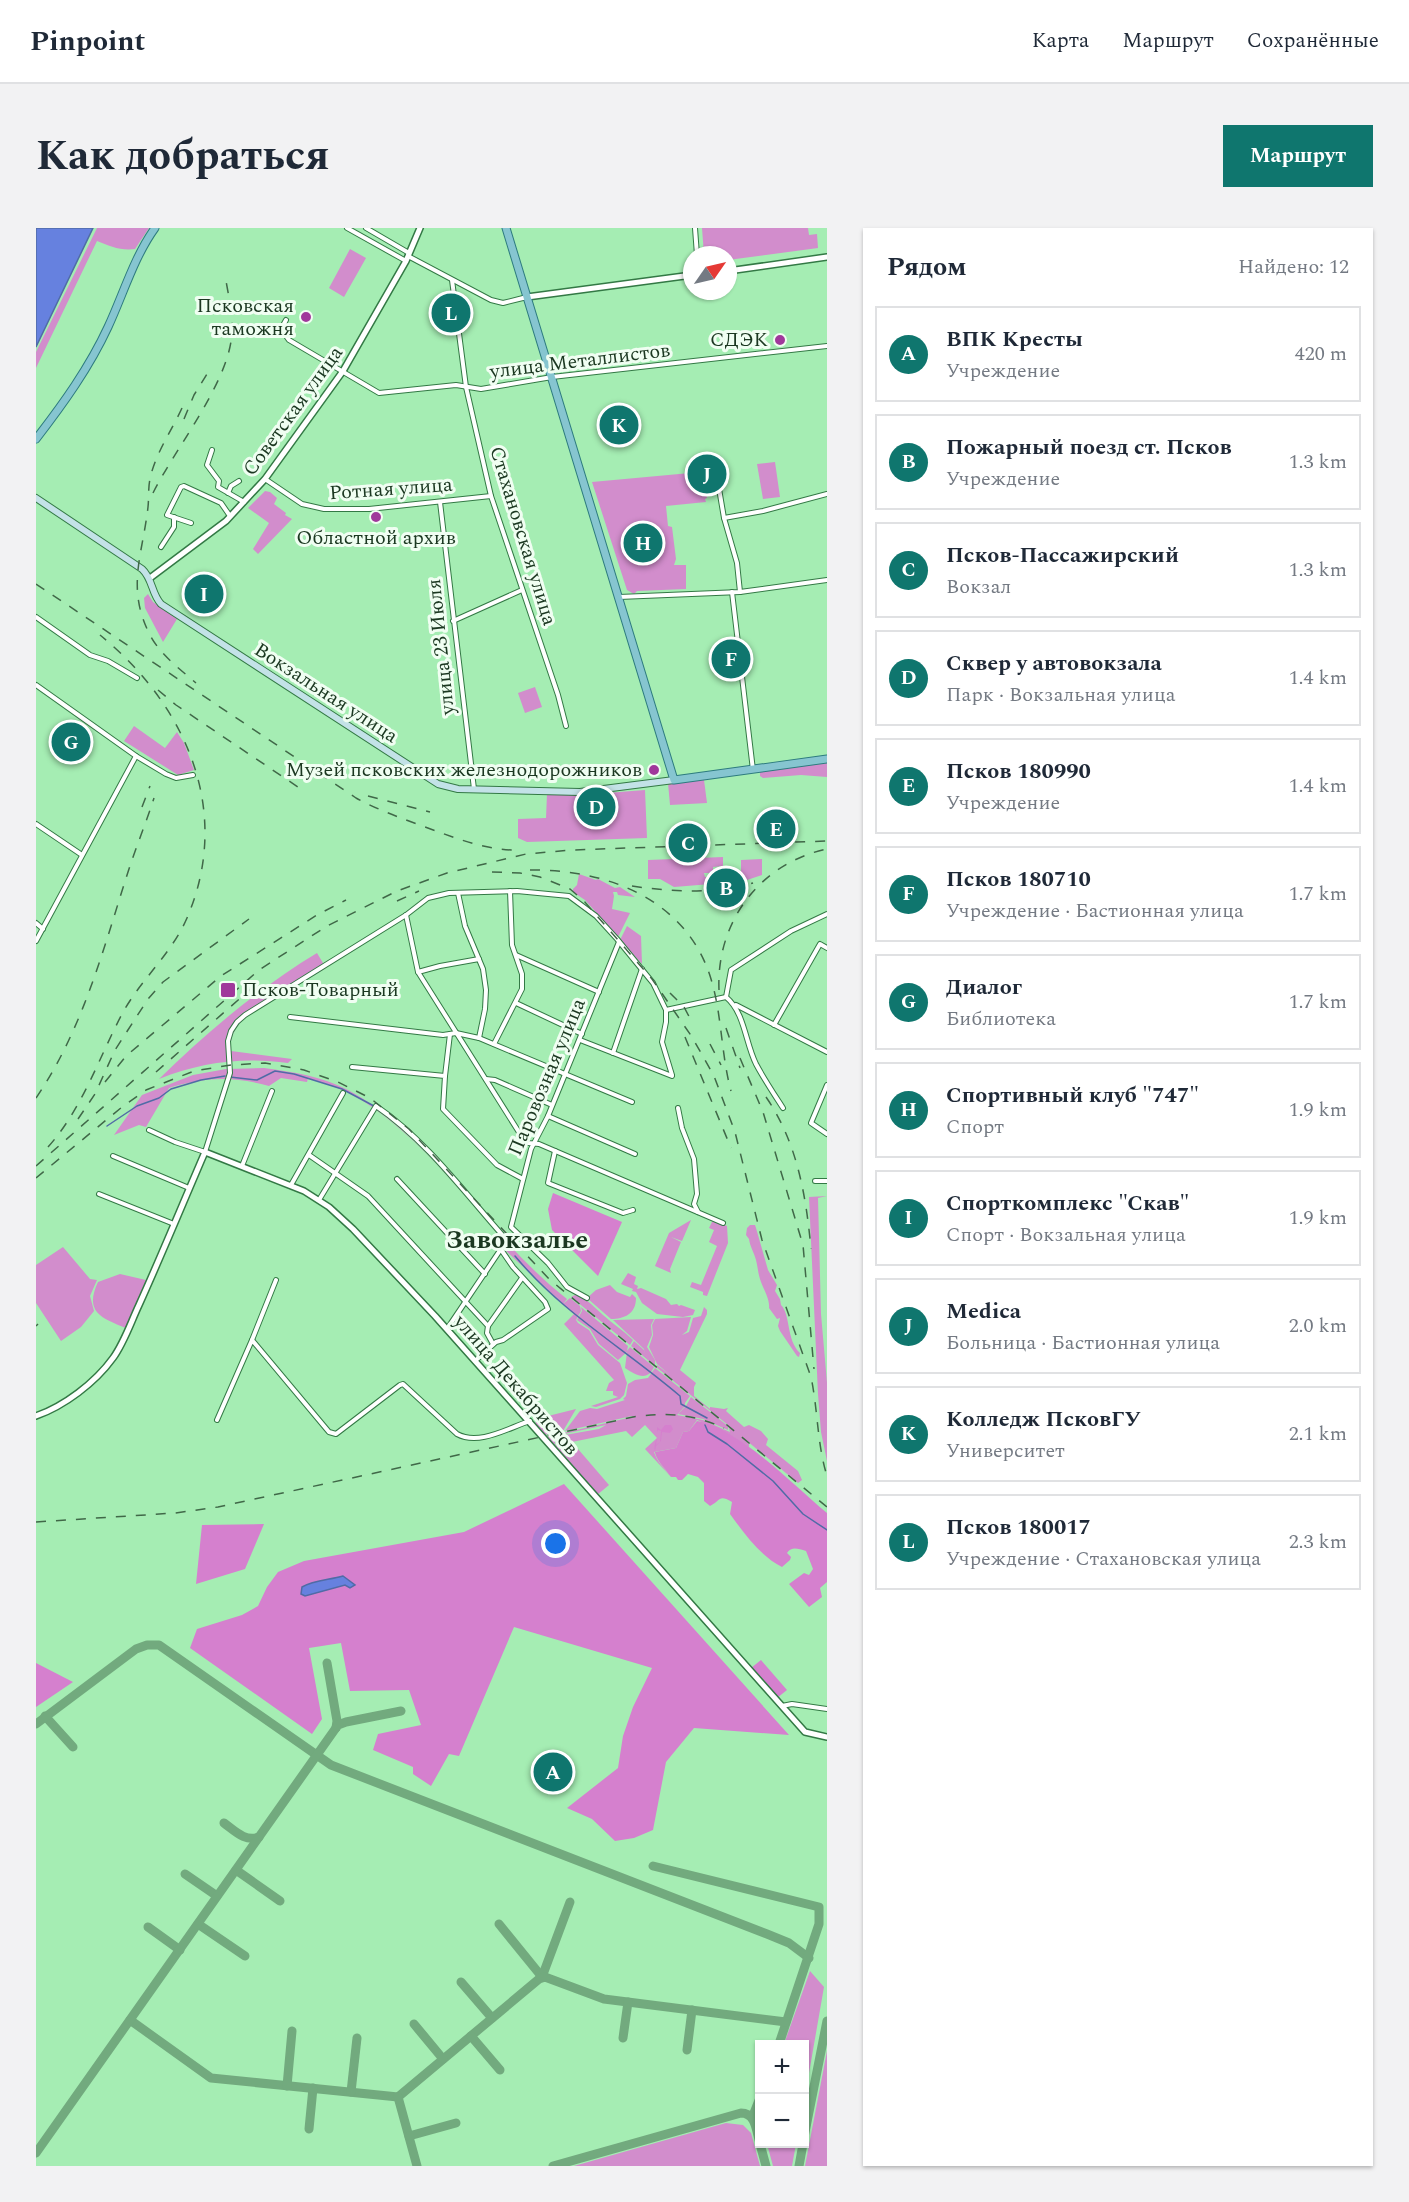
<!DOCTYPE html>
<html lang="ru">
<head>
<meta charset="utf-8">
<style>
  body { margin:0; font-family:Spectral,serif; background:#f2f2f3; color:#1f2937 }
  .controls { position:absolute; right:18px; bottom:18px; display:grid; overflow:hidden; border-radius:0px; box-shadow:0 2px 4px #0004 }
  .controls button { width:54px; height:54px; display:grid; place-items:center; padding:0; border:0; border-bottom:2px solid #e0e1e3; background:#fff; color:#1f2937; font:30px sans-serif }
  .compass { position:absolute; left:647px; top:18px; width:54px; height:54px; border-radius:50%; background:#fff; box-shadow:0 2px 4px #0004; rotate:56deg }
  .you { position:absolute; left:520px; top:1316px; width:21px; height:21px; margin:-15px; border:4px solid #fff; border-radius:50%; background:#1a73e8; box-shadow:0 0 0 9px #1a73e833 }
  .badge { display:grid; place-items:center; width:39px; height:39px; border-radius:50%; background:#0f766e; color:#fff; font-size:20px; font-weight:700 }
  .pin { position:absolute; translate:-50% -50%; border:3px solid #fff; box-shadow:0 2px 6px #0006 }
  .list { margin:0; padding:0; list-style:none }
  h2 { display:flex; justify-content:space-between; align-items:center; height:78px; margin:0; padding:0 24px; font-size:26px }
  h2 small { font-size:20px; font-weight:400; color:#747a83 }
  .list li { display:grid; grid-template-columns:39px 1fr auto; gap:18px; align-items:center; box-sizing:border-box; height:96px; margin:0 12px 12px; padding:0 12px; border:2px solid #e0e1e3; border-radius:0px }
  .list b { display:block; font-size:22px; white-space:nowrap }
  .list p { margin:0; font-size:20px; white-space:nowrap; color:#747a83 }
  .list em { font-size:20px; font-style:normal; color:#747a83 }
  .map { position:relative; flex:none; width:791px; height:1938px; overflow:hidden; border-radius:0px }
  header { display:flex; align-items:center; gap:36px; box-sizing:border-box; height:84px; padding:0 30px; background:#fff; border-bottom:2px solid #e0e1e3 }
  header strong { font-size:28px }
  nav { display:flex; gap:33px; margin-inline-start:auto; font-size:21px }
  .intro { display:flex; align-items:center; justify-content:space-between; box-sizing:border-box; height:144px; padding:0 36px }
  h1 { margin:0; font-size:42px }
  .button { padding:15px 27px; border-radius:0px; background:#0f766e; color:#fff; font-size:21px; font-weight:700 }
  main { display:flex; gap:36px; padding:0 36px }
  aside { flex:1; background:#fff; border-radius:0px; box-shadow:0 2px 4px #0004 }
  .map>svg:first-child { display:block }
  .green { fill:#d28dcc }
  .forest { fill:#d580ce }
  .water { fill:#6681df; stroke:#506ba6; stroke-width:1.5 }
  .lines { fill:none; stroke-linecap:round; stroke-linejoin:round }
  .stream { stroke:#506ba6; stroke-width:1.5 }
  .taxiway { stroke:#72aa7e; stroke-width:9 }
  .minor-casing { stroke:#337945; stroke-width:6 }
  .tertiary-casing { stroke:#337945; stroke-width:8 }
  .secondary-casing { stroke:#337945; stroke-width:8 }
  .primary-casing { stroke:#2d7b7e; stroke-width:9 }
  .minor { stroke:#fff; stroke-width:4 }
  .tertiary { stroke:#fff; stroke-width:5 }
  .secondary { stroke:#c3e2e7; stroke-width:6 }
  .primary { stroke:#86c5d0; stroke-width:7 }
  .rail { stroke:#406848; stroke-width:1.5; stroke-dasharray:10 10; stroke-linecap:butt }
  .poi-dot { fill:#a0389b; stroke:#f0fef2; stroke-width:2 }
  .labels { text-anchor:middle; dominant-baseline:central; stroke-width:6; stroke-linejoin:round; paint-order:stroke }
  .poi-label { font-size:20px; fill:#1b3821; stroke:#f0fef2; text-anchor:end }
  .street-label { font-size:20px; fill:#1b3821; stroke:#f0fef2 }
  .district-label { font-size:26px; font-weight:bold; fill:#1b3821; stroke:#f0fef2 }
</style>
</head>
<body>
<header>
<strong>Pinpoint</strong>
<nav><a>Карта</a><a>Маршрут</a><a>Сохранённые</a></nav>
</header>
<div class="intro"><h1>Как добраться</h1><a class="button">Маршрут</a></div>
<main>
<div class="map">
<svg width="791" height="1938" viewBox="0 0 791 1938">
  <rect width="100%" height="100%" fill="#a5edb3"/>
  <g class="green">
    <path d="M61 0H113L99 21C85 23 73 18 61 13L0 140V124Z"/>
    <path d="M666 0H772L773 7 781 6 782 20 692 32V27H668Z"/>
    <path d="M314 21 330 30 308 69 293 60Z"/>
    <path d="M739 234 744 269 727 271 721 236Z"/>
    <path d="M665 244 667 245 671 270 669 271 670 274 630 278 632 298 636 299 640 331 638 337H650V361L601 363 598 366 591 362 556 254Z"/>
    <path d="M229 263 234 264 241 270 238 276 250 285 249 287 256 291 222 326 217 321 233 295 212 280Z"/>
    <path d="M112 366 117 374 141 391 127 414 109 380 108 370Z"/>
    <path d="M499 459 506 479 489 485 482 465Z"/>
    <path d="M98 498 129 520 141 504 148 515 158 542 142 547 88 513Z"/>
    <path d="M791 535V549L765 547 727 550 724 548V544Z"/>
    <path d="M668 552 671 575 634 577 632 555Z"/>
    <path d="M609 562 611 610 491 614 482 610V591L510 590 511 566 545 567Z"/>
    <path d="M687 629V638L677 639V645H668L669 649H674L675 656 638 659 624 651H612V632Z"/>
    <path d="M726 631V647L705 654V632Z"/>
    <path d="M543 646 560 652 562 651 579 660 584 659 599 669 582 667 581 664H577L578 668 576 681 594 685 582 709 549 672 537 664V661L541 657Z"/>
    <path d="M591 698 605 708 606 736 584 712Z"/>
    <path d="M281 725 290 740 214 786C201 796 193 807 195 823L256 831 252 835C206 829 166 834 123 851 171 804 223 760 281 725Z"/>
    <path d="M228 840C257 844 285 848 312 862 350 882 380 914 409 945 448 988 485 1035 531 1071L527 1076 534 1070 544 1078 545 1083 540 1092 542 1095 553 1102 562 1117 584 1135 591 1155 588 1167 584 1171 560 1179 555 1178 582 1169 577 1167V1163H570L573 1155 578 1152 528 1096 538 1086 468 1021 466 1010C423 962 382 908 327 873 311 862 291 856 272 850L271 854 245 850 233 858C196 848 170 849 133 860L110 899 103 897 78 907 106 867 157 847 190 841Z"/>
    <path d="M791 968 782 970 785 1086 791 1155V1233L785 1204 782 1166 773 969Z"/>
    <path d="M655 992 646 1013 635 1009 645 1014 634 1041 635 1045 619 1038 633 1005Z"/>
    <path d="M677 992 691 998 692 1015 671 1068 667 1067V1064L654 1059 656 1054 665 1057 681 1018 673 1014 678 1002 673 1000Z"/>
    <path d="M714 997H719L720 1000 732 1042 741 1057 739 1063 744 1071 745 1077C755 1087 750 1112 764 1125L763 1129 761 1128 744 1103 742 1098 744 1090 741 1091 733 1080C734 1072 728 1062 725 1054 722 1046 722 1040 720 1032 718 1024 714 1019 713 1011L710 1007 711 1000Z"/>
    <path d="M27 1019 54 1051 61 1052 54 1068 58 1083 45 1099 25 1113 0 1075V1037Z"/>
    <path d="M592 1045 600 1049 598 1056 602 1058 601 1061 605 1060 630 1071 635 1077 641 1076 643 1078 645 1077 659 1082 657 1087 647 1089 621 1086 606 1075 600 1064 596 1063 597 1061 585 1056Z"/>
    <path d="M84 1046 110 1052 90 1100C65 1090 48 1084 62 1054Z"/>
    <path d="M574 1057 581 1064 594 1069 596 1066 600 1070C600 1086 588 1091 575 1091L551 1070 560 1062Z"/>
    <path d="M541 1066C552 1072 558 1079 567 1087 577 1096 588 1103 597 1112L594 1117 535 1069Z"/>
    <path d="M545 1079 592 1118 591 1123 594 1119 618 1139C611 1154 600 1147 589 1140L591 1124 582 1132 563 1116 554 1101 541 1092 546 1083Z"/>
    <path d="M668 1079 671 1082V1086L644 1142 660 1155 658 1159V1168L674 1181V1179L688 1181 692 1180 690 1183 708 1199 713 1197 725 1203 732 1211 730 1217 762 1243 766 1252 762 1255 705 1208 713 1216V1219L693 1206 661 1192 653 1203 647 1204 640 1220 618 1224C621 1234 629 1241 635 1249L609 1221 621 1210 609 1197 596 1209 590 1203 536 1214 573 1257 561 1267 519 1220 521 1210 523 1208 563 1201 570 1197 523 1207 520 1210 518 1219 510 1209 596 1189 598 1192 595 1186 596 1188 529 1203 544 1183 554 1180 561 1181 589 1172 587 1171 590 1168 592 1156 599 1152 612 1150 619 1140 654 1168 649 1175V1178L641 1187 667 1192 694 1204 692 1197 620 1139 621 1137 634 1147 621 1136 613 1119 617 1107 616 1097 619 1091 655 1089 651 1103 646 1107 653 1104 657 1090 665 1088Z"/>
    <path d="M618 1091 615 1097 616 1107 611 1119 619 1132V1138L595 1118 598 1113 608 1122 609 1127 608 1121 577 1092Z"/>
    <path d="M655 1169 692 1198V1202L667 1191 642 1186 650 1178Z"/>
    <path d="M540 1181 527 1203 508 1207 499 1195 508 1189Z"/>
    <path d="M774 1743 788 1759 769 1868 768 1816H748Z"/>
    <path d="M791 1823V1938H769Z"/>
    <path d="M690 1895 707 1897 715 1905 724 1938H538Z"/>
    <path d="M731 1916H760L756 1938H737Z"/>
  </g>
  <g class="forest">
    <path d="M517 965 586 994 562 1048 516 1002 512 981Z"/>
    <path d="M661 1193C703 1200 757 1257 791 1285V1354L784 1360 786 1369 773 1379 753 1356 768 1345 773 1347 777 1341 770 1323C762 1321 756 1318 751 1325L755 1329 754 1332 746 1339C724 1328 708 1305 694 1286L696 1274C682 1266 685 1273 674 1278L668 1273V1255L662 1249 652 1246 646 1252H642L640 1249H635C626 1236 613 1227 621 1210L620 1217 624 1214 625 1203 622 1202 621 1204V1199L625 1202 629 1197H635L637 1201 634 1205 626 1204 625 1213 620 1218 619 1224 640 1220 647 1204 653 1203Z"/>
    <path d="M528 1256 753 1507 658 1500 630 1534 617 1602 598 1610 579 1613 556 1591 531 1580 582 1540 587 1508 597 1479 616 1440 478 1399 423 1528 413 1526 395 1558 377 1546V1539L337 1522 342 1506 385 1497 373 1462 314 1463 305 1415 273 1420 286 1491 276 1506 154 1420 161 1401 206 1387 222 1378 231 1359 242 1344 268 1333 428 1304Z"/>
    <path d="M228 1296 209 1341 160 1356 166 1297Z"/>
    <path d="M725 1432 751 1462 741 1470 715 1440Z"/>
    <path d="M0 1435 37 1454 0 1479Z"/>
  </g>
  <g class="water">
    <path d="M0 0H57L0 119Z"/>
    <path d="M307 1348 319 1357 314 1360 309 1357 269 1368 265 1366 266 1359C278 1352 293 1352 307 1348Z"/>
  </g>
  <g class="lines">
    <g class="stream">
      <path d="M194 849 221 852 239 843 258 846 306 861 338 878"/>
      <path d="M71 898 101 878 123 870 135 861 165 852 189 848"/>
      <path d="M479 1028C525 1084 589 1121 644 1168L645 1176 671 1190"/>
      <path d="M669 1197 672 1204 691 1216 737 1253 767 1286 791 1302"/>
    </g>
    <g class="taxiway">
      <path d="M291 1435 301 1493 300 1500"/>
      <path d="M9 1488 37 1519"/>
      <path d="M0 1496 100 1421 111 1417H123L295 1537 731 1706 753 1715 773 1730"/>
      <path d="M188 1595C199 1603 209 1614 223 1609"/>
      <path d="M617 1638 783 1679V1696L743 1816"/>
      <path d="M200 1642 244 1673"/>
      <path d="M149 1646 181 1668"/>
      <path d="M162 1696 209 1728"/>
      <path d="M463 1696 506 1749"/>
      <path d="M112 1699 144 1722"/>
      <path d="M506 1749 534 1674"/>
      <path d="M425 1754 456 1790"/>
      <path d="M94 1792 175 1850 362 1869 503 1751 509 1749 568 1771 750 1794"/>
      <path d="M378 1796 407 1831"/>
      <path d="M435 1808 464 1842"/>
      <path d="M587 1810 592 1774"/>
      <path d="M651 1822 656 1782"/>
      <path d="M251 1858 256 1803"/>
      <path d="M315 1864 321 1810"/>
      <path d="M362 1869 381 1938"/>
      <path d="M716 1890 724 1870"/>
      <path d="M273 1901 277 1860"/>
      <path d="M373 1908 420 1895"/>
      <path d="M768 1909 791 1793"/>
      <path d="M724 1916 730 1938"/>
      <path d="M0 1925 302 1497 310 1494 365 1483"/>
      <path d="M517 1938 705 1885C720 1885 720 1903 724 1915"/>
      <path d="M763 1938 767 1916"/>
    </g>
    <defs>
      <g id="minor">
        <path d="M311 0 370 33"/>
        <path d="M330 0 373 25"/>
        <path d="M659 0 661 27"/>
        <path d="M372 28 455 72 467 75 491 69"/>
        <path d="M416 52 430 159 455 268 522 467 530 498"/>
        <path d="M250 92 245 101 253 112 343 165 420 157 445 161 516 149 791 118"/>
        <path d="M176 222 171 237 183 253 182 259 208 274"/>
        <path d="M679 237 688 290 701 335 704 364"/>
        <path d="M229 251 266 276 288 281H333L455 268"/>
        <path d="M192 265 195 258 203 253"/>
        <path d="M404 274 438 561"/>
        <path d="M688 290 727 283 791 266"/>
        <path d="M155 295 131 287 145 259 148 258 185 275 194 288"/>
        <path d="M125 319 138 299V289"/>
        <path d="M696 364 717 542"/>
        <path d="M583 369 704 364 791 352"/>
        <path d="M0 389 54 427 72 433 101 450"/>
        <path d="M417 393 486 362"/>
        <path d="M0 457 100 528 130 546 140 550 157 547"/>
        <path d="M0 596 46 627"/>
        <path d="M422 665 429 698 447 741 450 762 449 781 443 810"/>
        <path d="M370 687 382 744 486 909 492 915 503 916 687 995"/>
        <path d="M0 695 7 701"/>
        <path d="M0 713 100 528"/>
        <path d="M480 727 563 764"/>
        <path d="M382 744 404 738 443 731"/>
        <path d="M480 775 546 806"/>
        <path d="M700 777 791 824"/>
        <path d="M630 782V794L626 814 636 847"/>
        <path d="M254 789 407 807 420 805 443 810 596 874"/>
        <path d="M738 797 784 716 791 720"/>
        <path d="M544 812 636 848"/>
        <path d="M458 816 486 761V746L476 717 474 663"/>
        <path d="M577 825 606 741"/>
        <path d="M316 839 409 848 407 881 461 937 487 951"/>
        <path d="M409 848 414 806"/>
        <path d="M450 851 459 852 516 877"/>
        <path d="M791 857 775 895 791 906"/>
        <path d="M642 880 646 900 658 931 661 966 658 976 662 984"/>
        <path d="M747 880C738 866 728 851 720 836 709 814 709 785 690 769L695 742 755 703 791 686"/>
        <path d="M512 888 599 926"/>
        <path d="M113 902 139 914 169 924 194 845 192 813 195 803 201 794 209 787 370 687 392 670 413 665 481 663 533 668 560 688 581 711 617 755 630 782 690 769"/>
        <path d="M519 923 512 955 587 985 597 982"/>
        <path d="M273 927 332 968 452 1098 451 1105 457 1116"/>
        <path d="M77 928 153 960"/>
        <path d="M206 938 236 863"/>
        <path d="M361 951 449 1046"/>
        <path d="M779 953H791"/>
        <path d="M255 957 307 865"/>
        <path d="M63 966 138 996"/>
        <path d="M283 972 340 878C390 912 428 964 468 1009L469 1015 411 1101"/>
        <path d="M551 1070 531 1059 512 1035 475 999 495 921 512 888 583 714"/>
        <path d="M452 1098 486 1050"/>
        <path d="M216 1112 240 1052"/>
        <path d="M439 1133 460 1114 467 1112 512 1081 509 1074 477 1039 466 1023"/>
        <path d="M181 1192 216 1112 293 1204 300 1206 364 1157 367 1156 421 1206C443 1218 472 1200 494 1193"/>
        <path d="M746 1478 756 1476 791 1481"/>
      </g>
      <g id="tertiary">
        <path d="M692 43 791 29"/>
        <path d="M491 69 656 47"/>
        <path d="M114 350 190 293 229 251 307 143 370 33 384 0"/>
        <path d="M0 1188C28 1178 59 1155 77 1130 88 1115 95 1094 103 1077 126 1026 147 975 169 924L268 963 293 979 317 1001 399 1088 769 1504 791 1509"/>
      </g>
      <path id="secondary" d="M0 270 106 341C117 351 115 365 125 376L402 556 422 561 544 564 638 552"/>
      <g id="primary">
        <path d="M470 0 638 552 791 531"/>
        <path d="M0 211C27 176 53 140 72 99 87 67 98 29 119 0"/>
      </g>
    </defs>
    <use href="#minor" class="minor-casing"/>
    <use href="#tertiary" class="tertiary-casing"/>
    <use href="#secondary" class="secondary-casing"/>
    <use href="#primary" class="primary-casing"/>
    <use href="#minor" class="minor"/>
    <use href="#tertiary" class="tertiary"/>
    <use href="#secondary" class="secondary"/>
    <use href="#primary" class="primary"/>
    <g class="rail">
      <path d="M146 180C136 202 119 226 114 251 112 260 113 270 112 279 107 325 90 359 113 405 123 426 144 441 160 455"/>
      <path d="M148 191 158 167 171 146"/>
      <path d="M117 265C140 219 194 153 196 104 197 87 193 70 190 53"/>
      <path d="M0 356 320 570C342 582 365 590 389 599 420 610 450 623 484 622"/>
      <path d="M122 462 140 477 262 559"/>
      <path d="M332 568 394 584"/>
      <path d="M106 579 114 558"/>
      <path d="M494 642C570 641 651 671 675 751 686 787 685 826 695 863"/>
      <path d="M456 644 484 645 504 649 534 661 548 673 616 751 656 809 678 848 699 904 726 1012 775 1149C782 1182 781 1216 791 1248"/>
      <path d="M596 658C636 664 678 666 717 655"/>
      <path d="M361 673 383 663"/>
      <path d="M683 762C680 694 724 635 791 621"/>
      <path d="M634 765 648 779 657 796"/>
      <path d="M690 800 704 840"/>
      <path d="M649 809 695 920"/>
      <path d="M674 816 685 837"/>
      <path d="M704 830 727 884 767 1017 778 1141"/>
      <path d="M120 844 225 752"/>
      <path d="M69 854 90 828 185 748 281 687 310 672"/>
      <path d="M730 869C761 914 770 967 775 1021"/>
      <path d="M0 870C47 801 67 722 92 644 100 619 110 595 118 570"/>
      <path d="M42 891 59 866 79 822 112 771 127 754 213 691"/>
      <path d="M12 919C46 881 62 832 85 788 103 753 135 727 151 690 197 583 150 477 64 407"/>
      <path d="M0 938 223 742 291 698 361 663 411 645 490 626 536 622 791 613"/>
      <path d="M0 950 86 879 110 862 158 843 195 837 229 835 268 842 302 854 334 870 373 901 513 1051 791 1279"/>
      <path d="M0 1098 2 1096"/>
      <path d="M0 1294 139 1285 182 1279 597 1189C630 1184 657 1186 688 1200"/>
    </g>
  </g>
  <g class="poi-dot">
    <circle cx="270" cy="89" r="6"/>
    <circle cx="744" cy="112" r="6"/>
    <circle cx="340" cy="289" r="6"/>
    <circle cx="618" cy="542" r="6"/>
    <rect x="184" y="754" width="16" height="16" rx="3"/>
  </g>
  <g class="labels">
    <g class="poi-label">
      <text x="258" y="78">Псковская<tspan x="258" dy="23">таможня</tspan></text>
      <text x="732" y="112">СДЭК</text>
      <text x="340" y="310" text-anchor="middle">Областной архив</text>
      <text x="606" y="542">Музей псковских железнодорожников</text>
      <text x="206" y="762" text-anchor="start">Псков-Товарный</text>
    </g>
    <g class="street-label">
      <text transform="translate(544 133) rotate(-7)">улица Металлистов</text>
      <text transform="translate(257 183) rotate(-54)">Советская улица</text>
      <text transform="translate(355 261) rotate(-4)">Ротная улица</text>
      <text transform="translate(487 308) rotate(73)">Стахановская улица</text>
      <text transform="translate(405 419) rotate(-96)">улица 23 Июля</text>
      <text transform="translate(290 465) rotate(33)">Вокзальная улица</text>
      <text transform="translate(511 849) rotate(-67)">Паровозная улица</text>
      <text transform="translate(480 1157) rotate(49)">улица Декабристов</text>
    </g>
    <g class="district-label">
      <text x="481" y="1012">Завокзалье</text>
    </g>
  </g>
</svg>
<div class="controls">
<button>+</button>
<button>−</button>
</div>
<svg class="compass" viewBox="-18 -18 36 36"><path d="M0-13l5 13h-10z" fill="#e53935"/><path d="M0 13l5-13h-10z" fill="#747a83"/></svg>
<div class="you"></div>
<div class="pin badge" style="left:517px;top:1544px">A</div>
<div class="pin badge" style="left:690px;top:660px">B</div>
<div class="pin badge" style="left:652px;top:615px">C</div>
<div class="pin badge" style="left:560px;top:579px">D</div>
<div class="pin badge" style="left:740px;top:601px">E</div>
<div class="pin badge" style="left:695px;top:431px">F</div>
<div class="pin badge" style="left:35px;top:514px">G</div>
<div class="pin badge" style="left:607px;top:315px">H</div>
<div class="pin badge" style="left:168px;top:366px">I</div>
<div class="pin badge" style="left:671px;top:246px">J</div>
<div class="pin badge" style="left:583px;top:197px">K</div>
<div class="pin badge" style="left:415px;top:85px">L</div>
</div>
<aside>
<h2>Рядом<small>Найдено: 12</small></h2>
<ul class="list">
<li><span class="badge">A</span><div><b>ВПК Кресты</b><p>Учреждение</p></div><em>420 m</em></li>
<li><span class="badge">B</span><div><b>Пожарный поезд ст. Псков</b><p>Учреждение</p></div><em>1.3 km</em></li>
<li><span class="badge">C</span><div><b>Псков-Пассажирский</b><p>Вокзал</p></div><em>1.3 km</em></li>
<li><span class="badge">D</span><div><b>Сквер у автовокзала</b><p>Парк · Вокзальная улица</p></div><em>1.4 km</em></li>
<li><span class="badge">E</span><div><b>Псков 180990</b><p>Учреждение</p></div><em>1.4 km</em></li>
<li><span class="badge">F</span><div><b>Псков 180710</b><p>Учреждение · Бастионная улица</p></div><em>1.7 km</em></li>
<li><span class="badge">G</span><div><b>Диалог</b><p>Библиотека</p></div><em>1.7 km</em></li>
<li><span class="badge">H</span><div><b>Спортивный клуб &quot;747&quot;</b><p>Спорт</p></div><em>1.9 km</em></li>
<li><span class="badge">I</span><div><b>Спорткомплекс &quot;Скав&quot;</b><p>Спорт · Вокзальная улица</p></div><em>1.9 km</em></li>
<li><span class="badge">J</span><div><b>Medica</b><p>Больница · Бастионная улица</p></div><em>2.0 km</em></li>
<li><span class="badge">K</span><div><b>Колледж ПсковГУ</b><p>Университет</p></div><em>2.1 km</em></li>
<li><span class="badge">L</span><div><b>Псков 180017</b><p>Учреждение · Стахановская улица</p></div><em>2.3 km</em></li>
</ul>
</aside>
</main>
</body>
</html>
